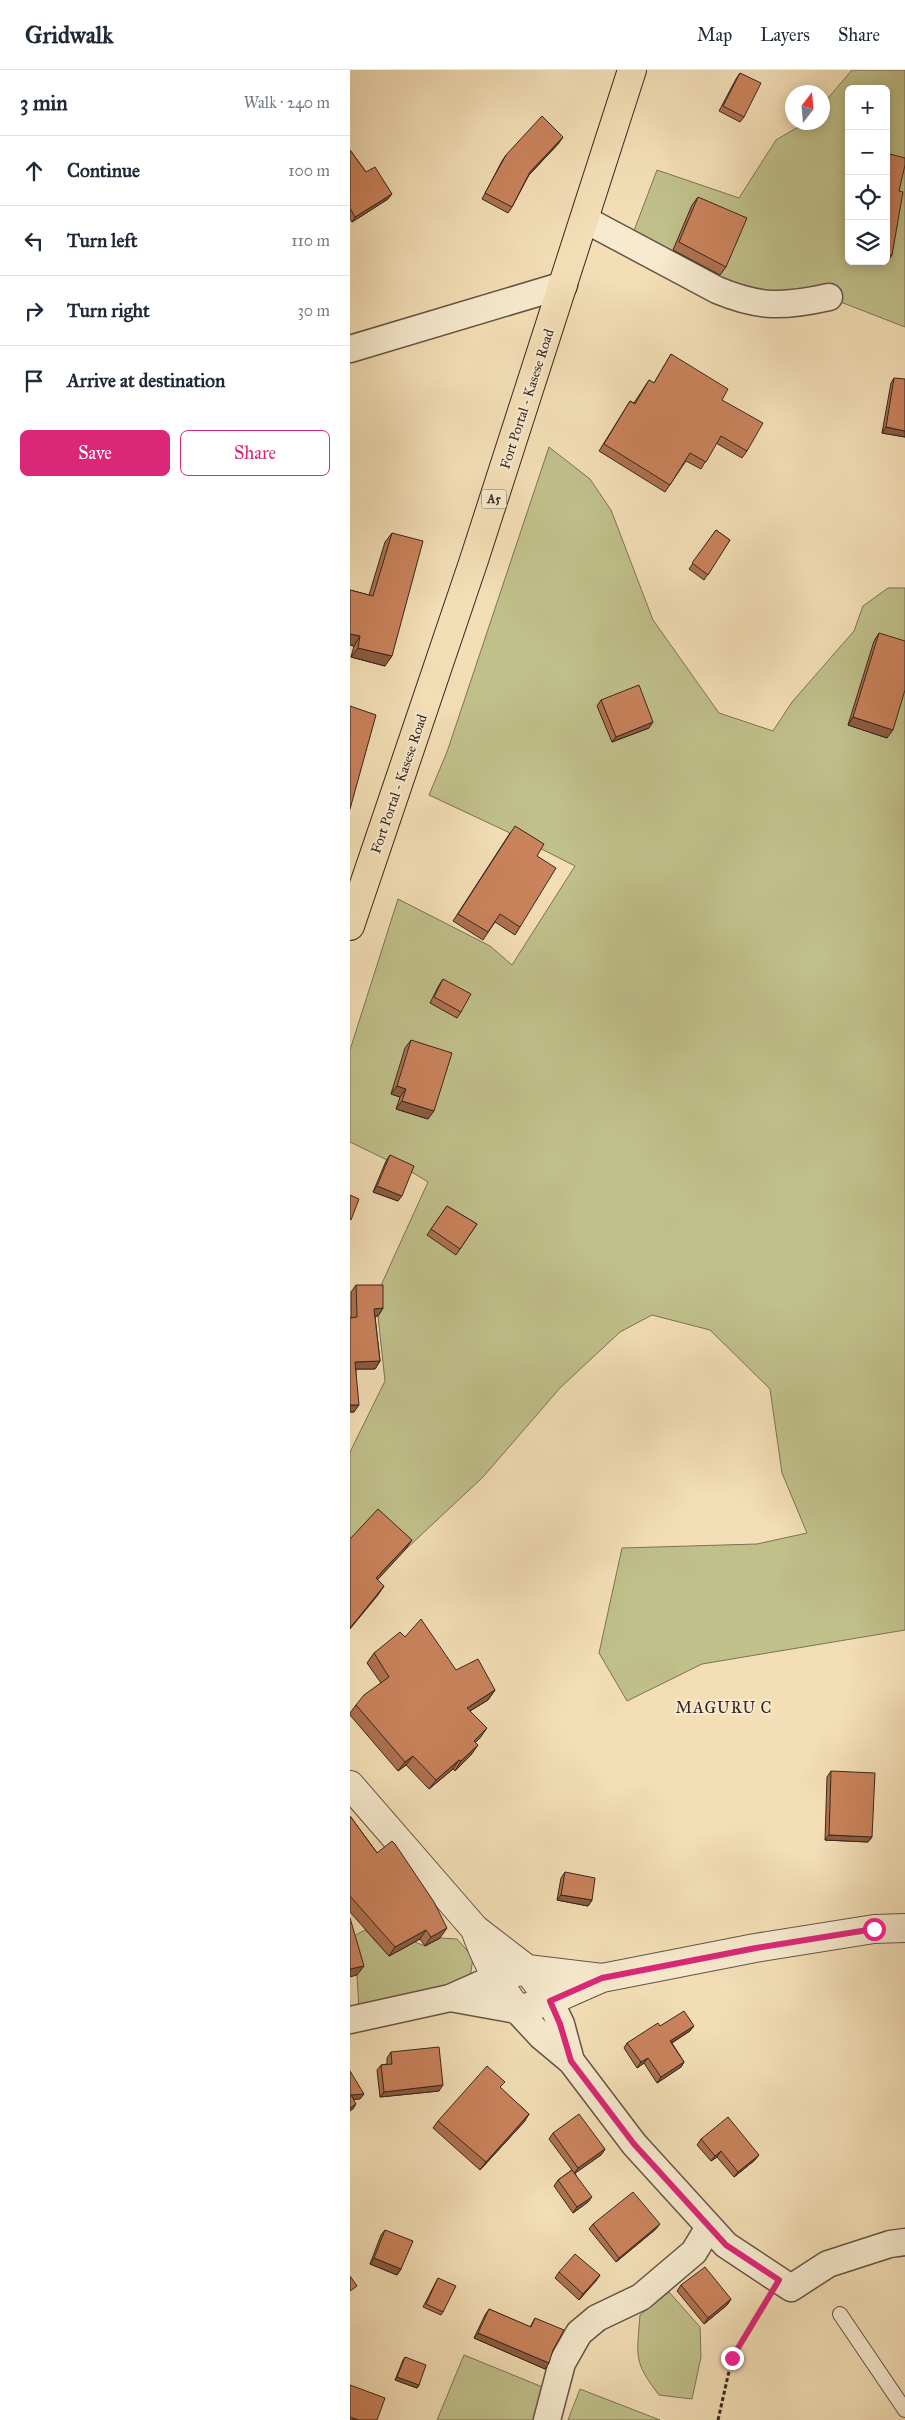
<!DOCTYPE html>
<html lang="en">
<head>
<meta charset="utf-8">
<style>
  body { margin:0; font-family:"IM FELL Great Primer",serif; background:#f6f6f7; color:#1f2937 }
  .controls { position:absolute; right:15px; top:15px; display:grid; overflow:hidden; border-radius:8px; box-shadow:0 2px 12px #0003 }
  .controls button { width:45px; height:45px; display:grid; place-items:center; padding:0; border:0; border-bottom:1px solid #e0e1e3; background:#fff; color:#1f2937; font:25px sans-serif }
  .compass { position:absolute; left:435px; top:15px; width:45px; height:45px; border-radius:50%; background:#fff; box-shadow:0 2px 12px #0003; rotate:16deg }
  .stop { position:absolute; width:15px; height:15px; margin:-11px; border:4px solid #db2777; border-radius:50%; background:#fff }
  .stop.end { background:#db2777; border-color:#fff; box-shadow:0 1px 5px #0008 }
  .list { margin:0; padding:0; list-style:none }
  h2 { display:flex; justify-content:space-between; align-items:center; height:65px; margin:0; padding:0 20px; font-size:21px }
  h2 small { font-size:16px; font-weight:400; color:#747a83 }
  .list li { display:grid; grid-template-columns:32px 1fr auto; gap:15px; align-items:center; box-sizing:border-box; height:70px; padding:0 20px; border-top:1px solid #e0e1e3 }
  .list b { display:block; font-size:19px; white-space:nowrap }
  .list em { font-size:16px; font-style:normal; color:#747a83 }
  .actions { display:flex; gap:10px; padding:15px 20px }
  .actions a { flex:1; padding:11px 0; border:1px solid #db2777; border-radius:8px; text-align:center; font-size:18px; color:#db2777 }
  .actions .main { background:#db2777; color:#fff }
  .icon { flex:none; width:28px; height:28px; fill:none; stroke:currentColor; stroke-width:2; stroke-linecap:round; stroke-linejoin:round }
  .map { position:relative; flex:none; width:555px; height:2350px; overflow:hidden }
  header { display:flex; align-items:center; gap:30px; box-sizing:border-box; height:70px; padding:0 25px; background:#fff; border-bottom:1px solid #e0e1e3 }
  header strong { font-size:24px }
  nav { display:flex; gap:28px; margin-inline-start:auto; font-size:18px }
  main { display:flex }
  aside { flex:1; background:#fff }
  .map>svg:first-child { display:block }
  .green { fill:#c0c08a; stroke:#7c7354; fill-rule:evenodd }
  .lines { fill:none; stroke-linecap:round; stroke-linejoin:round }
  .service-casing { stroke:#665444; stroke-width:16 }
  .minor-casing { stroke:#665444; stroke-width:29 }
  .tertiary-casing { stroke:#665444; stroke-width:30 }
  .trunk-casing { stroke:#37261f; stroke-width:30 }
  .path { stroke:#37261f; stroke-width:3; stroke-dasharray:4 2.5; stroke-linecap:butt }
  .service { stroke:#f7eacf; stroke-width:14 }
  .minor { stroke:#f7eacf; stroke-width:26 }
  .tertiary { stroke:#f7eacf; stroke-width:28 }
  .trunk { stroke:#f3deb5; stroke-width:28 }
  .wall { fill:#ae714f; stroke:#37261f }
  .shaded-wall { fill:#8d5c40; stroke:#37261f }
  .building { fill:#ca835c; stroke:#37261f }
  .route { stroke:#db2777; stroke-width:6 }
  .labels { text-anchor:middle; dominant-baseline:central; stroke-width:4; stroke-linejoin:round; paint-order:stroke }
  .shield { fill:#f7eacf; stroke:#716154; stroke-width:1 }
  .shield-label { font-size:12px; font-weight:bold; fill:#37261f }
  .street-label { font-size:14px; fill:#37261f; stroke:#f7eacf }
  .quarter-label { font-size:16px; letter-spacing:1px; fill:#37261f; stroke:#f7eacf }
</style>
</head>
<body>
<header>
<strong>Gridwalk</strong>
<nav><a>Map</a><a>Layers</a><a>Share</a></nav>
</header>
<main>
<aside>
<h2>3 min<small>Walk · 240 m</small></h2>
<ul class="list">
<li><svg class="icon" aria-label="ahead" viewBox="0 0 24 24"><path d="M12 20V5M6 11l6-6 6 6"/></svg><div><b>Continue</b></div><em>100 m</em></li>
<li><svg class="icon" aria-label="left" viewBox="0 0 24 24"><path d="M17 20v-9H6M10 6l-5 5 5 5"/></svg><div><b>Turn left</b></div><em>110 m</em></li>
<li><svg class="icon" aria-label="right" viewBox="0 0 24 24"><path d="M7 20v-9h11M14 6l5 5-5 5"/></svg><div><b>Turn right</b></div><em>30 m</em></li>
<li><svg class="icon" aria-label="arrive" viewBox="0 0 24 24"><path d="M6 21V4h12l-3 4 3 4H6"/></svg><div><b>Arrive at destination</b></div></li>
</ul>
<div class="actions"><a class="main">Save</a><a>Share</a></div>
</aside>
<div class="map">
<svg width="555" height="2350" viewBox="0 0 555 2350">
  <rect width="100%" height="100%" fill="#f3deb5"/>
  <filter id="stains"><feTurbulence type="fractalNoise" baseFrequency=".004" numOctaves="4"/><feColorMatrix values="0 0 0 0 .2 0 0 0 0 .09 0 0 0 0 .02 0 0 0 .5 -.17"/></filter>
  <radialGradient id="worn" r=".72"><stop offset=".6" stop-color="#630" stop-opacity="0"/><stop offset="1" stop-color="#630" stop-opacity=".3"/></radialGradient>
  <g class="green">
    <path d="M502 0H555V257L488 231 463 242 277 179 307 100 389 128 426 70 455 53 472 52 473 34ZM499 19H536V191H499Z"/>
    <path d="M199 377 240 409 261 440 303 550 369 643 423 661 442 632 504 561 513 536 538 518H555V1560L352 1594 277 1631 249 1583 272 1478 407 1474 457 1463 432 1403 420 1319 360 1260 302 1245 270 1262 210 1318 133 1407 55 1480 0 1471V1382L35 1311 28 1246V1222L78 1112 60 1101 0 1072V980L48 829 140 876 162 895 225 796 160 763 79 725 97 682Z"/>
    <path d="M15 1860 39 1886 65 1872 75 1876 90 1868 107 1869 123 1887 121 1902 107 1919 9 1940 7 1905 0 1868Z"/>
    <path d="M319 2222 350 2257 351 2287 342 2329 309 2325C283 2291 287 2287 290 2245Z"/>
    <path d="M114 2285 212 2325 202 2350H87Z"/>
    <path d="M230 2319 310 2350H218Z"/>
  </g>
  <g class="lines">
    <defs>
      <path id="service" d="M490 2244 555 2340"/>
      <g id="minor">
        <path d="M234 149 367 220C410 238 434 237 479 227"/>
        <path d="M0 279 214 215"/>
        <path d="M100 1928 167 1940 191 1966 221 1991 284 2074 376 2175 441 2218 478 2194 540 2174 555 2172"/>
        <path d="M200 1931 211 1954 221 1991"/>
        <path d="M0 1950 100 1928 145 1908"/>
        <path d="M197 2350 212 2293 229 2263 247 2248 291 2227 344 2182 359 2157"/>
      </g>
      <g id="tertiary">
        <path d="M0 1715 125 1859 177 1899 200 1931"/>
        <path d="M125 1859C135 1889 149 1914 167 1940L200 1931 252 1908 405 1878 524 1859 555 1858"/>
        <path d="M167 1902 177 1899 252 1908"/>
      </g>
      <path id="trunk" d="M0 856 124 490 282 0"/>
    </defs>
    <use href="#service" class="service-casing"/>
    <use href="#minor" class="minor-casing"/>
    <use href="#tertiary" class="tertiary-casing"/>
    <use href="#trunk" class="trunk-casing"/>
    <path class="path" d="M368 2350 382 2288 417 2230"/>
    <use href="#service" class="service"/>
    <use href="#minor" class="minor"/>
    <use href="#tertiary" class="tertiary"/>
    <use href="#trunk" class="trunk"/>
  </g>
  <g class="wall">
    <path d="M390 3 394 47 390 52 369 41 386 9Z"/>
    <path d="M209 73 179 105 162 137 158 143 132 129 152 91 156 85Z"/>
    <path d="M0 80 16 102 38 129 2 152 0 149Z"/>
    <path d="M348 127 376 197 370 205 323 180 342 135Z"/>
    <path d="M321 284 372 330 397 381 392 388 366 373 351 399 336 391 315 422 249 381 280 331 284 333 299 310 304 313Z"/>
    <path d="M544 308 555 367 532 363 541 313Z"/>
    <path d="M366 460 380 470 354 510 339 499Z"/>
    <path d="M42 463 35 596 1 587 4 576 0 575V520L19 525 35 472Z"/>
    <path d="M529 563 537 668 498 655 524 571Z"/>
    <path d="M251 630 299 658 262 672 247 636Z"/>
    <path d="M160 763 187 786 170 857 165 865 145 852 133 870 103 851Z"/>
    <path d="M93 909 111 942 107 948 80 933 89 915Z"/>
    <path d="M61 970 78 1049 46 1039 50 1027 41 1024 55 978Z"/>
    <path d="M40 1085 48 1131 23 1122 36 1091Z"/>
    <path d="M97 1136 127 1154 106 1185 77 1165Z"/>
    <path d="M6 1215 33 1238 28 1246H25L30 1291 25 1299H6L4 1342H0V1248H1V1222Z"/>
    <path d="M55 1567 106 1600 145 1620 138 1630 120 1641 130 1668 125 1673 121 1685 105 1701 103 1699 79 1719 56 1695 48 1701 0 1645V1643L6 1635 31 1613 17 1593 24 1583Z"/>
    <path d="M481 1701 522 1767 518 1772 475 1770 477 1707Z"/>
    <path d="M0 1746 90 1868 75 1876 70 1869 39 1886 0 1842Z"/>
    <path d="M215 1802 242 1830 238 1836 207 1830 211 1808Z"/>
    <path d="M310 1956 340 1961 322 1973 334 1992 331 1997 307 2013 294 1993 287 1998 274 1978 277 1973Z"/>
    <path d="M41 1982 89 2021 30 2027 27 2000 31 1995 37 1994V1988Z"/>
    <path d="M150 2018 179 2044 174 2052 130 2100 83 2058 88 2051Z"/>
    <path d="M203 2063 255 2079 251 2085 225 2103 238 2132 223 2143 204 2116 208 2110 222 2100 199 2069Z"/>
    <path d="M351 2069 405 2090 384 2107 367 2087 361 2091 347 2075Z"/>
    <path d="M243 2154 306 2159 266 2192 239 2159Z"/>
    <path d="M35 2160 51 2199 47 2205 20 2194 31 2165Z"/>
    <path d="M209 2202 250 2205 229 2230 205 2208Z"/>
    <path d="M88 2208 93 2242 91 2245 73 2237Z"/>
    <path d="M331 2215 381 2229 377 2235 354 2254 327 2221Z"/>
    <path d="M139 2239 180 2257 185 2248 203 2280 195 2299 124 2268 135 2245Z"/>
    <path d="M55 2287 69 2315 67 2318 45 2310 53 2290Z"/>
  </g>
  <g class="shaded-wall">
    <path d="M213 67 209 73 177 107 180 102Z"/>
    <path d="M42 124 38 129 2 152 5 147Z"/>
    <path d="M536 184 542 185 538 191 536 190Z"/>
    <path d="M536 357 555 361V367L532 363Z"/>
    <path d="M0 564 10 566 4 576 0 575Z"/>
    <path d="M8 578 42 586 35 596 1 587Z"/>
    <path d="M503 647 543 660 537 668 498 655Z"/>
    <path d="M303 652 299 658 262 672 266 667Z"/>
    <path d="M47 1016 56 1019 50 1027 41 1024Z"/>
    <path d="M52 1031 84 1041 78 1049 46 1039Z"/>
    <path d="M27 1116 52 1126 48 1131 23 1122Z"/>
    <path d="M33 1238 28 1246H19L24 1239Z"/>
    <path d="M30 1291 25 1299H0L5 1292Z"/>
    <path d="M0 1335H9L4 1342H0Z"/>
    <path d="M62 1470 55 1480 20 1518 26 1508Z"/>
    <path d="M34 1516 28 1525 0 1559V1558Z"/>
    <path d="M145 1620 138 1630 110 1647 117 1638Z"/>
    <path d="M137 1658 130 1668 117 1681 124 1671Z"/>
    <path d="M128 1675 121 1685 105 1701 111 1691Z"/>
    <path d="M63 1686 56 1695 48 1701 55 1692Z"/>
    <path d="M109 1690 103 1699 79 1719 86 1710Z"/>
    <path d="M479 1765 522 1767 518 1772 475 1770Z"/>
    <path d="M211 1825 242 1830 238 1836 207 1830Z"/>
    <path d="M97 1858 90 1868 75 1876 81 1867Z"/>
    <path d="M76 1860 70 1869 39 1886 45 1877Z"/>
    <path d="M14 1896 7 1905 0 1907V1899Z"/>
    <path d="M344 1956 340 1961 316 1976 320 1971Z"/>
    <path d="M298 1988 294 1993 287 1998 291 1992Z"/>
    <path d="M334 1992 331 1997 307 2013 311 2007Z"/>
    <path d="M93 2015 89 2021 30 2027 34 2022Z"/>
    <path d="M14 2024 10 2029 0 2030 1 2025Z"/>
    <path d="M6 2034 3 2039 0 2041V2038Z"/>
    <path d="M179 2044 174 2052 130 2100 136 2092Z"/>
    <path d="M255 2079 251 2085 224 2104 228 2098Z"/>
    <path d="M371 2081 367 2087 361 2091 365 2086Z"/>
    <path d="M409 2085 405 2090 384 2107 388 2102Z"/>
    <path d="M242 2127 238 2132 223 2143 227 2137Z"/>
    <path d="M310 2154 306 2159 266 2192 269 2188Z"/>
    <path d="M24 2188 51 2199 47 2205 20 2194Z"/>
    <path d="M250 2205 246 2211 229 2230 233 2224Z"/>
    <path d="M381 2229 377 2235 354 2254 358 2248Z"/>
    <path d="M128 2263 199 2293 195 2299 124 2268Z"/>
    <path d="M47 2307 69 2315 67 2318 45 2310Z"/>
    <path d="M0 2347 9 2350H0Z"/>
  </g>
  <g class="building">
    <path d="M390 3 411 13 394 47 373 36Z"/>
    <path d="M192 46 213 67 180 102 162 137 135 123 156 85Z"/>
    <path d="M0 80 16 102 25 97 42 124 5 147 0 138Z"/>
    <path d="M536 83 555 88V95L549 121 553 122 542 185 536 184Z"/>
    <path d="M348 127 397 148 376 197 329 172Z"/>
    <path d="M321 284 378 319 372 330 413 353 397 381 371 366 356 392 340 383 320 415 254 374 280 331 285 334 299 310 304 313Z"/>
    <path d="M544 308 555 309V361L536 357Z"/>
    <path d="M366 460 380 470 358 505 342 493Z"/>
    <path d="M42 463 73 471 42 586 8 578 10 566 0 564V520L23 526Z"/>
    <path d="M529 563 555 571V620L543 660 503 647Z"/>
    <path d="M289 615 303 652 266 667 251 630Z"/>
    <path d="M0 636 26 645 0 739Z"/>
    <path d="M165 756 194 774 187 786 206 798 170 857 150 844 138 862 108 844Z"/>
    <path d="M93 909 121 924 111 942 84 927Z"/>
    <path d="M61 970 102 983 84 1041 52 1031 56 1019 47 1016Z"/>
    <path d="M40 1085 64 1096 52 1126 27 1116Z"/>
    <path d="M0 1125 9 1129 1 1150 0 1149Z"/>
    <path d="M97 1136 127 1154 110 1179 81 1159Z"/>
    <path d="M6 1215H33V1238L24 1239 30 1291 5 1292 9 1335H0V1248L7 1247Z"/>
    <path d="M28 1439 62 1470 26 1508 34 1516 0 1558V1469Z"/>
    <path d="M71 1549 106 1600 128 1589 145 1620 117 1638 137 1658 124 1671 128 1675 111 1691 109 1690 86 1710 63 1686 55 1692 6 1635 14 1625 39 1607 24 1583 50 1562 55 1567Z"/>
    <path d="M481 1701 525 1703 522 1767 479 1765Z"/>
    <path d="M0 1746 27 1783 42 1771 45 1774 84 1832 97 1858 81 1867 76 1860 45 1877 0 1826Z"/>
    <path d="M215 1802 245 1808 242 1830 211 1825Z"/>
    <path d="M0 1848 14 1896 0 1899Z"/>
    <path d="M334 1941 344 1956 320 1971 334 1992 311 2007 298 1988 291 1992 277 1973 308 1953 310 1956Z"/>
    <path d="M89 1977 93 2015 34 2022 31 1995 42 1994 41 1982Z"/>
    <path d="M137 1996 155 2012 150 2017 179 2044 136 2092 88 2051Z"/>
    <path d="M0 2001 14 2024 1 2025 6 2034 0 2038Z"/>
    <path d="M229 2044 255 2079 228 2098 203 2063Z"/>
    <path d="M378 2047 409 2085 388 2102 371 2081 365 2086 351 2069Z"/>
    <path d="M222 2100 242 2127 227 2137 208 2110Z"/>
    <path d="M283 2122 310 2154 269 2188 243 2154Z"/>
    <path d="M35 2160 63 2171 51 2199 24 2188Z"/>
    <path d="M225 2184 250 2205 233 2224 209 2202Z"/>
    <path d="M355 2197 381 2229 358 2248 331 2215Z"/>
    <path d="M0 2206 7 2216 0 2221Z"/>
    <path d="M88 2208 106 2216 93 2242 76 2234Z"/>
    <path d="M139 2239 181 2257 185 2248 214 2260 203 2280 199 2293 128 2263Z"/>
    <path d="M55 2287 76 2295 69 2315 47 2307Z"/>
    <path d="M0 2315 35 2328 27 2350H9L0 2347Z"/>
  </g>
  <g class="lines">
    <path class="route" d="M382 2288 429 2210 376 2175 284 2074 221 1991 210 1954 200 1931 252 1908 406 1878 524 1859"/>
  </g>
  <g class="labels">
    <rect class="shield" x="131.5" y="419.5" width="25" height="19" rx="4"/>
    <g class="shield-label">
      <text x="144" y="429">A5</text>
    </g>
    <g class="street-label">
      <text transform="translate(177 329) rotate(-72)">Fort Portal - Kasese Road</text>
      <text transform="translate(49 714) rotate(-71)">Fort Portal - Kasese Road</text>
    </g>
    <g class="quarter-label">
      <text x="374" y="1637">MAGURU C</text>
    </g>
  </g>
  <rect width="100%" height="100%" filter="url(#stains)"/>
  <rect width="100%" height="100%" fill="url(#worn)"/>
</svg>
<div class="controls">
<button>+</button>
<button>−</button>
<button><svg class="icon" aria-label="locate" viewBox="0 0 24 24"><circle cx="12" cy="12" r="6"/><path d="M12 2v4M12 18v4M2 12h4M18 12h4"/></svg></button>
<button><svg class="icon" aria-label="layers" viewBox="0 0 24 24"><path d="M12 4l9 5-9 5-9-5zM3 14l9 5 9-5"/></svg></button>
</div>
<svg class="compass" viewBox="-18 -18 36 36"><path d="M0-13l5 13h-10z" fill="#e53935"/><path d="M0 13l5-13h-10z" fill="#747a83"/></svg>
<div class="stop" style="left:524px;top:1859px"></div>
<div class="stop end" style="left:382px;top:2288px"></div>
</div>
</main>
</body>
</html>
